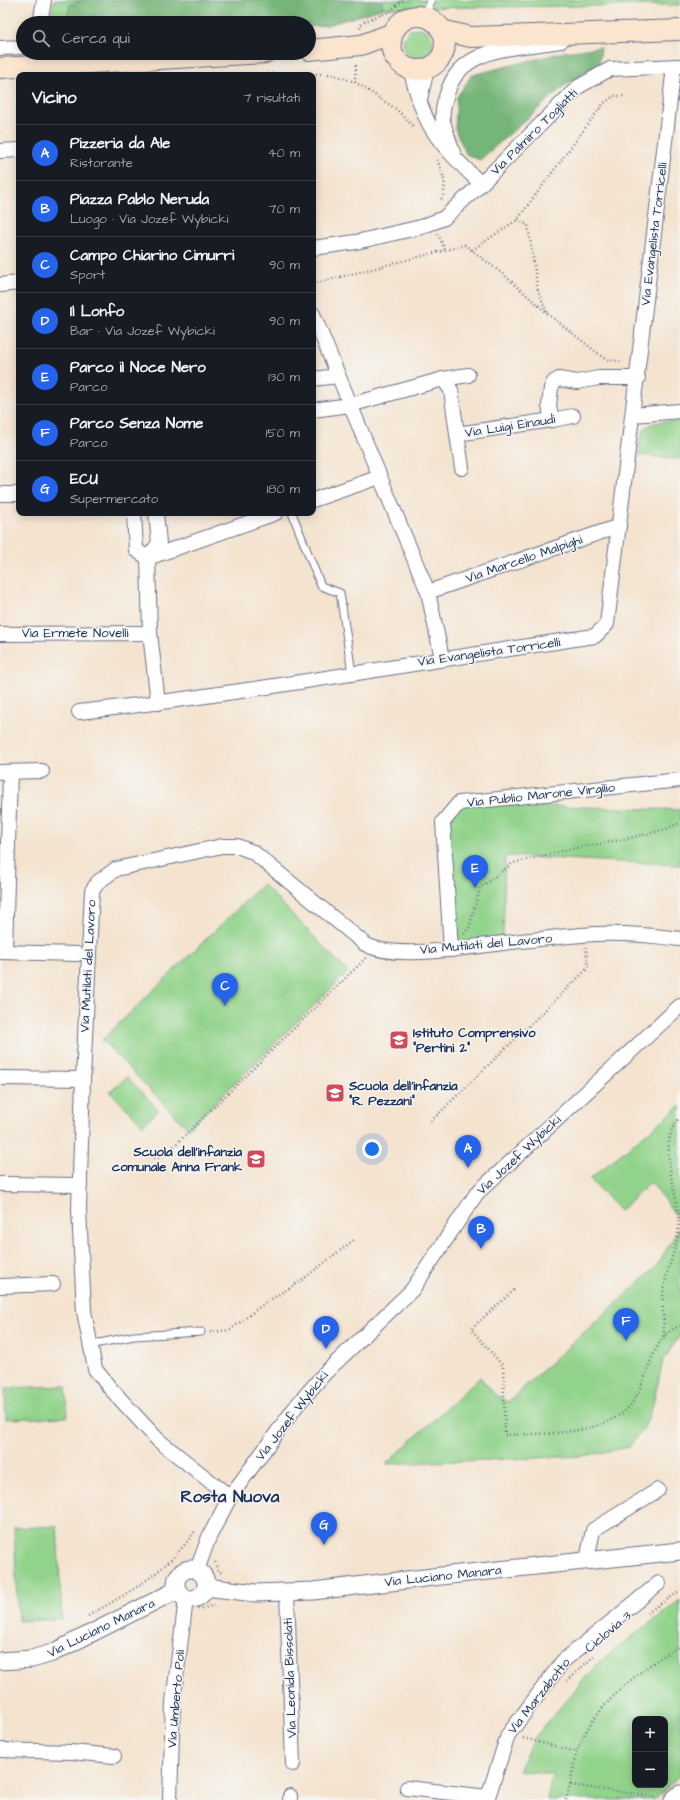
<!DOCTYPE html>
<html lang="it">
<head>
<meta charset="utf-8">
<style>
  body { margin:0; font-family:"Architects Daughter",sans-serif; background:#20242c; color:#f1f3f6 }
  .controls { position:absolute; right:12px; bottom:12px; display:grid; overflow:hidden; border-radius:8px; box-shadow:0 2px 10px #0003 }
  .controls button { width:36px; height:36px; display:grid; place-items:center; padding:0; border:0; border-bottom:1px solid #363941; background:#171b24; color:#f1f3f6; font:20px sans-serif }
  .you { position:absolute; left:372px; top:1149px; width:14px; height:14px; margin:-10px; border:3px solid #fff; border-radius:50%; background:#1a73e8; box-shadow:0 0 0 6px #1a73e833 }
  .badge { display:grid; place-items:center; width:26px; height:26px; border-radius:50%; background:#2563eb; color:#fff; font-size:13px; font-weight:700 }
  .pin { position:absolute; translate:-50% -33px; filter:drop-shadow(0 1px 2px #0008) }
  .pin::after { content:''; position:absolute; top:21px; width:14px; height:12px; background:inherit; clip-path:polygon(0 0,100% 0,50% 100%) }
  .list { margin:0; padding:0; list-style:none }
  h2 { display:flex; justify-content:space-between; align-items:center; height:52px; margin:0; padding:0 16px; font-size:17px }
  h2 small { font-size:13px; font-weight:400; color:#9ea1a6 }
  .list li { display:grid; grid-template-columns:26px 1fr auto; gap:12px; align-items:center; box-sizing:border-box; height:56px; padding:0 16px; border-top:1px solid #363941 }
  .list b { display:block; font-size:15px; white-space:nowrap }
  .list p { margin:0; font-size:13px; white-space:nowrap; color:#9ea1a6 }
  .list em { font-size:13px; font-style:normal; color:#9ea1a6 }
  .icon { flex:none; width:22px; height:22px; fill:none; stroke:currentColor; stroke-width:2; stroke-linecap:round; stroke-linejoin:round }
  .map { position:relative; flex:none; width:680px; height:1800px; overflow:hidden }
  .search { position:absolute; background:#171b24; box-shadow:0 2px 10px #0003; left:16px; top:16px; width:300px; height:44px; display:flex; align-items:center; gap:10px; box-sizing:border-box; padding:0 14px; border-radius:22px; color:#9ea1a6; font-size:15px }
  .panel { position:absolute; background:#171b24; box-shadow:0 2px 10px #0003; left:16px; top:72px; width:300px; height:444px; border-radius:8px }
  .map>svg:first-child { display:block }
  .green { fill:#92d38b; stroke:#568174; fill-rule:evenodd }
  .forest { fill:#75b577; stroke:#48726a }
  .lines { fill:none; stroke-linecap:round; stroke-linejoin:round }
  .service-casing { stroke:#676e86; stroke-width:9 }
  .minor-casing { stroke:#676e86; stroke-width:16 }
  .tertiary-casing { stroke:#676e86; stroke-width:19 }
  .secondary-casing { stroke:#676e86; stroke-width:22 }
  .path { stroke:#676e86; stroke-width:2.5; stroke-dasharray:1 3; stroke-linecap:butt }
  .service { stroke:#fff; stroke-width:7 }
  .minor { stroke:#fff; stroke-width:14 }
  .tertiary { stroke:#fff; stroke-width:17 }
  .secondary { stroke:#fbe5cf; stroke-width:20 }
  .labels { text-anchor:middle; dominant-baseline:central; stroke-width:3; stroke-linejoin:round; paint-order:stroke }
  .street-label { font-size:13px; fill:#1b2f5e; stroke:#f6f6f2 }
  .poi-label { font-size:13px; font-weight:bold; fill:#1b2f5e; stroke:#f6f6f2; text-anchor:start }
  .district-label { font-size:17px; font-weight:bold; fill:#1b2f5e; stroke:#f6f6f2 }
</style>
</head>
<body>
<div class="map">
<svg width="680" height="1800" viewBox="0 0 680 1800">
  <rect width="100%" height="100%" fill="#f6f6f2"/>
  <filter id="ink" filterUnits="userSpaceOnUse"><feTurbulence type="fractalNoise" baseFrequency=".025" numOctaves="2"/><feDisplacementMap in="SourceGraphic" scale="8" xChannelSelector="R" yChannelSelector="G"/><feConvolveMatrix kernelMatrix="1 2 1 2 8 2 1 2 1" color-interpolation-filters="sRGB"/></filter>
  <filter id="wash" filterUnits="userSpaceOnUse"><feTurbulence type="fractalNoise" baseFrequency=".012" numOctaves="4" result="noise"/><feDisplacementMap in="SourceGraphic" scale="16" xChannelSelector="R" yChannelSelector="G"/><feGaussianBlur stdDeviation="0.9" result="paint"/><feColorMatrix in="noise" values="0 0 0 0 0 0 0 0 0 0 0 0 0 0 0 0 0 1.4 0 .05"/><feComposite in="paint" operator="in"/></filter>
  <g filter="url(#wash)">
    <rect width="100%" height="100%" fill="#f4e3cf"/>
    <g class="green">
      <path d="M54 0H680V5L384 8 327 25 309 27V23H50Z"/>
      <circle cx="418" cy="43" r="15"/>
      <path d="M680 421V459L639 455C640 421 649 422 680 421Z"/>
      <path d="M459 803 680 810V865L505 856 503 943 451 950 443 822Z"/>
      <path d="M263 884 348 972 188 1129 102 1040Z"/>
      <path d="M127 1077 159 1110 143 1125 110 1092Z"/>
      <path d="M680 1106V1221L651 1182 620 1211 590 1179Z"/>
      <path d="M680 1227V1335L663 1361 652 1408 644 1428 629 1447 583 1456 386 1464 480 1377 494 1394 508 1402 656 1267Z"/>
      <path d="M66 1386 68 1417 6 1419 5 1388Z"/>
      <path d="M57 1526 62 1619 18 1621 14 1528Z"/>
      <path d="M680 1600V1776L654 1800H547L552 1774 518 1770 536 1736 598 1663ZM635 1719H665V1785H635Z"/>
    </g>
    <g class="forest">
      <path d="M82 0H381L384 8 327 25 309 27V23H66L70 5Z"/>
      <path d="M601 47 599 64 564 86 480 160 466 154 455 129 457 97 472 75 564 52Z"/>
    </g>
  </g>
  <g filter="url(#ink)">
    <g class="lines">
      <defs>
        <g id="service">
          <path d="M425 17 431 0"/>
          <path d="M292 513 321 586 340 593 352 673"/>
          <path d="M90 1345 134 1336 201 1332"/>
        </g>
        <g id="minor">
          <path d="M40 23 44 0"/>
          <path d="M0 48 23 47"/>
          <path d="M410 69C416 89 421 111 432 129 445 150 464 167 481 184"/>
          <path d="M420 99 427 69"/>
          <path d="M0 151 19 150"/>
          <path d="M454 156C451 145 446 133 443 121 442 112 444 102 447 94 460 44 520 49 561 41"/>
          <path d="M313 248 356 242 421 227 444 218 481 184 578 87 610 69 680 66"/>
          <path d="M0 285 19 283"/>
          <path d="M313 314 380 477"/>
          <path d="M313 379 338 376"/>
          <path d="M443 379 451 390 457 434 552 420 573 416"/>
          <path d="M313 410 350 405 443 379 468 375"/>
          <path d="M633 415 680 411"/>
          <path d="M552 420 549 406 551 388 554 382 559 379 577 382 599 378H638"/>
          <path d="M457 434 462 468"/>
          <path d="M0 494H19"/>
          <path d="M313 500 380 477 428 592 442 658"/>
          <path d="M134 513 136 550 148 558"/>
          <path d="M148 558 150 633 158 703"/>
          <path d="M148 558 276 513"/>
          <path d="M148 558 159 543 156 513"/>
          <path d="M428 592 619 526"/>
          <path d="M0 634 150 633"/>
          <path d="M79 712C252 693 423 661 595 636L607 624 674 67"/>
          <path d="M0 772 42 771"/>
          <path d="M451 950 443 822 459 803 680 780"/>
          <path d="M0 952 77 954"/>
          <path d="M5 952 10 772"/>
          <path d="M0 1078 83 1079"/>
          <path d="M0 1184 80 1185"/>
          <path d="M0 1286 53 1284"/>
          <path d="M230 1497 158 1440 110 1388 95 1369 84 1311 79 1209 83 1079 92 891 98 882 116 869 222 846H237L253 852 365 944C395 961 468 947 503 943 530 940 556 937 582 935 614 932 649 935 680 939"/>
          <path d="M587 1560 593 1530 658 1490"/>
          <path d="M197 1570 209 1537 230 1497 297 1405 325 1373 412 1290 477 1193 680 1006"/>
          <path d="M287 1592 293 1764"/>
          <path d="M0 1750 71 1752 114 1756"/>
          <path d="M407 1788 488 1797"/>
          <path d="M290 1796V1800"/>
          <path d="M170 1800 173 1702 186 1599"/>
          <path d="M487 1800 508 1735 563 1661 659 1583"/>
        </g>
        <g id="tertiary">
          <circle cx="191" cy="1584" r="15"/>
          <path d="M206 1587 255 1593 313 1591 450 1575 680 1551"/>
          <path d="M0 1661 32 1659 52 1653 177 1590"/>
          <path d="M673 1800 680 1794"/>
        </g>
        <g id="secondary">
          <circle cx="418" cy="43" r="27"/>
          <path d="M441 30 471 37 680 30"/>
          <path d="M309 50 361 45 393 33"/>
          <path d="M0 68 265 53"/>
        </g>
      </defs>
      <use href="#service" class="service-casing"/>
      <use href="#minor" class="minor-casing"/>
      <use href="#tertiary" class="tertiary-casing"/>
      <use href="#secondary" class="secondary-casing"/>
      <g class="path">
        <path d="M360 28V26L365 21 389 12 403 0"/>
        <path d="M224 74H331L355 82 396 109 414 127"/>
        <path d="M355 82 356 62"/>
        <path d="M437 160C443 173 449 188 440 201"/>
        <path d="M438 234 445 250"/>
        <path d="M472 250 517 220"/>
        <path d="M313 284 465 245 504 275 548 314 605 359 623 362"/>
        <path d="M547 312 538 291 528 225 517 220 603 104 614 96H625"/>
        <path d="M464 934 469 928 480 888 513 863 575 848 621 840 663 830 680 823"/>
        <path d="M428 1124 588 968 586 947"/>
        <path d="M154 1159 164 1156 366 958"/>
        <path d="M514 1290 471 1329 503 1366 505 1435C542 1433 595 1436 625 1411 650 1389 647 1336 680 1326"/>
        <path d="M210 1332 230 1330 265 1303 302 1280 355 1239"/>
        <path d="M664 1336C664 1320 661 1302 664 1287 668 1266 678 1245 679 1224 679 1195 655 1141 680 1118"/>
        <path d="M215 1562 218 1571 222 1573"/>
        <path d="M198 1609 217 1605"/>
        <path d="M647 1613 680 1591"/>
        <path d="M88 1616C131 1591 166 1573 195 1531"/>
        <path d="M567 1681 594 1656"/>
        <path d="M523 1738 577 1752"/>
        <path d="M571 1785 657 1797"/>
        <path d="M566 1800C571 1784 572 1768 577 1752 590 1709 642 1667 680 1646"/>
      </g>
      <use href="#service" class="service"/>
      <use href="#minor" class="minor"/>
      <use href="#tertiary" class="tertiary"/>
      <use href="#secondary" class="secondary"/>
    </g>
  </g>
  <defs>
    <symbol id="school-square" viewBox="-11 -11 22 22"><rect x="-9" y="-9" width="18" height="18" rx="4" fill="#d1495b" stroke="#f6f6f2"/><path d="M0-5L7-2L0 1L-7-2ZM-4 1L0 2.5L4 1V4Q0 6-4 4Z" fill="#fff"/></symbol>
  </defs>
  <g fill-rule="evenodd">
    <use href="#school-square" x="388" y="1029" width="22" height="22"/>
    <use href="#school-square" x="324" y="1082" width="22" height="22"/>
    <use href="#school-square" x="245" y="1148" width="22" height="22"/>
  </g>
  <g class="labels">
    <g class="street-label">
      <text transform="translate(534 132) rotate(-45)">Via Palmiro Togliatti</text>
      <text transform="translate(654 234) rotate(-83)">Via Evangelista Torricelli</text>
      <text transform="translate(510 426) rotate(-9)">Via Luigi Einaudi</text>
      <text transform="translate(524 559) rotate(-19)">Via Marcello Malpighi</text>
      <text x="75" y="633">Via Ermete Novelli</text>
      <text transform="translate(489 652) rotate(-8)">Via Evangelista Torricelli</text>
      <text transform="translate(541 795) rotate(-6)">Via Publio Marone Virgilio</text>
      <text transform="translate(486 944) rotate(-5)">Via Mutilati del Lavoro</text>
      <text transform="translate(88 966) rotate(-87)">Via Mutilati del Lavoro</text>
      <text transform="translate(519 1155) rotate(-43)">Via Jozef Wybicki</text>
      <text transform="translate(292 1416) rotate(-52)">Via Jozef Wybicki</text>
      <text transform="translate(443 1576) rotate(-6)">Via Luciano Manara</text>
      <text transform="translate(101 1628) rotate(-26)">Via Luciano Manara</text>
      <text transform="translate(608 1632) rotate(-40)">Ciclovia 3</text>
      <text transform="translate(290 1678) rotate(-92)">Via Leonida Bissolati</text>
      <text transform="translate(539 1696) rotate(-52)">Via Marzabotto</text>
      <text transform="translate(176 1699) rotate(-85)">Via Umberto Poli</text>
    </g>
    <g class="poi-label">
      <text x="413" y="1033">Istituto Comprensivo<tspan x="413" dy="15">"Pertini 2"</tspan></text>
      <text x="349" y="1086">Scuola dell'infanzia<tspan x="349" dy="15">"R. Pezzani"</tspan></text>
      <text x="242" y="1152" text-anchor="end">Scuola dell'infanzia<tspan x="242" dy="15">comunale Anna Frank</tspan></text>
    </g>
    <g class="district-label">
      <text x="230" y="1497">Rosta Nuova</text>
    </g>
  </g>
</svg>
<div class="controls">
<button>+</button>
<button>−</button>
</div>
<div class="you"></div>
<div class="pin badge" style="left:468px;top:1168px">A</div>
<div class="pin badge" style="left:481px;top:1249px">B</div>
<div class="pin badge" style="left:225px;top:1006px">C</div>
<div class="pin badge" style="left:326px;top:1349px">D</div>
<div class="pin badge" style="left:475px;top:888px">E</div>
<div class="pin badge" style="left:626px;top:1341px">F</div>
<div class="pin badge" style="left:324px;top:1545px">G</div>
<div class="search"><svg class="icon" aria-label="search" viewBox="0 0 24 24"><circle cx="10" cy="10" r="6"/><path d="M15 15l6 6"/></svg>Cerca qui</div>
<section class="panel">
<h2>Vicino<small>7 risultati</small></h2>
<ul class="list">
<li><span class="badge">A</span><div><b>Pizzeria da Ale</b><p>Ristorante</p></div><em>40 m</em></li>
<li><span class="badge">B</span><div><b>Piazza Pablo Neruda</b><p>Luogo · Via Jozef Wybicki</p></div><em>70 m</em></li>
<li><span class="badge">C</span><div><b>Campo Chiarino Cimurri</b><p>Sport</p></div><em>90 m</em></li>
<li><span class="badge">D</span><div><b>Il Lonfo</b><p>Bar · Via Jozef Wybicki</p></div><em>90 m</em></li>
<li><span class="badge">E</span><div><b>Parco il Noce Nero</b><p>Parco</p></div><em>130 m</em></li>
<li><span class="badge">F</span><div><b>Parco Senza Nome</b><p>Parco</p></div><em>150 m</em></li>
<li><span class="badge">G</span><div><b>ECU</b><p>Supermercato</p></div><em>180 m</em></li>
</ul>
</section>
</div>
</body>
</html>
